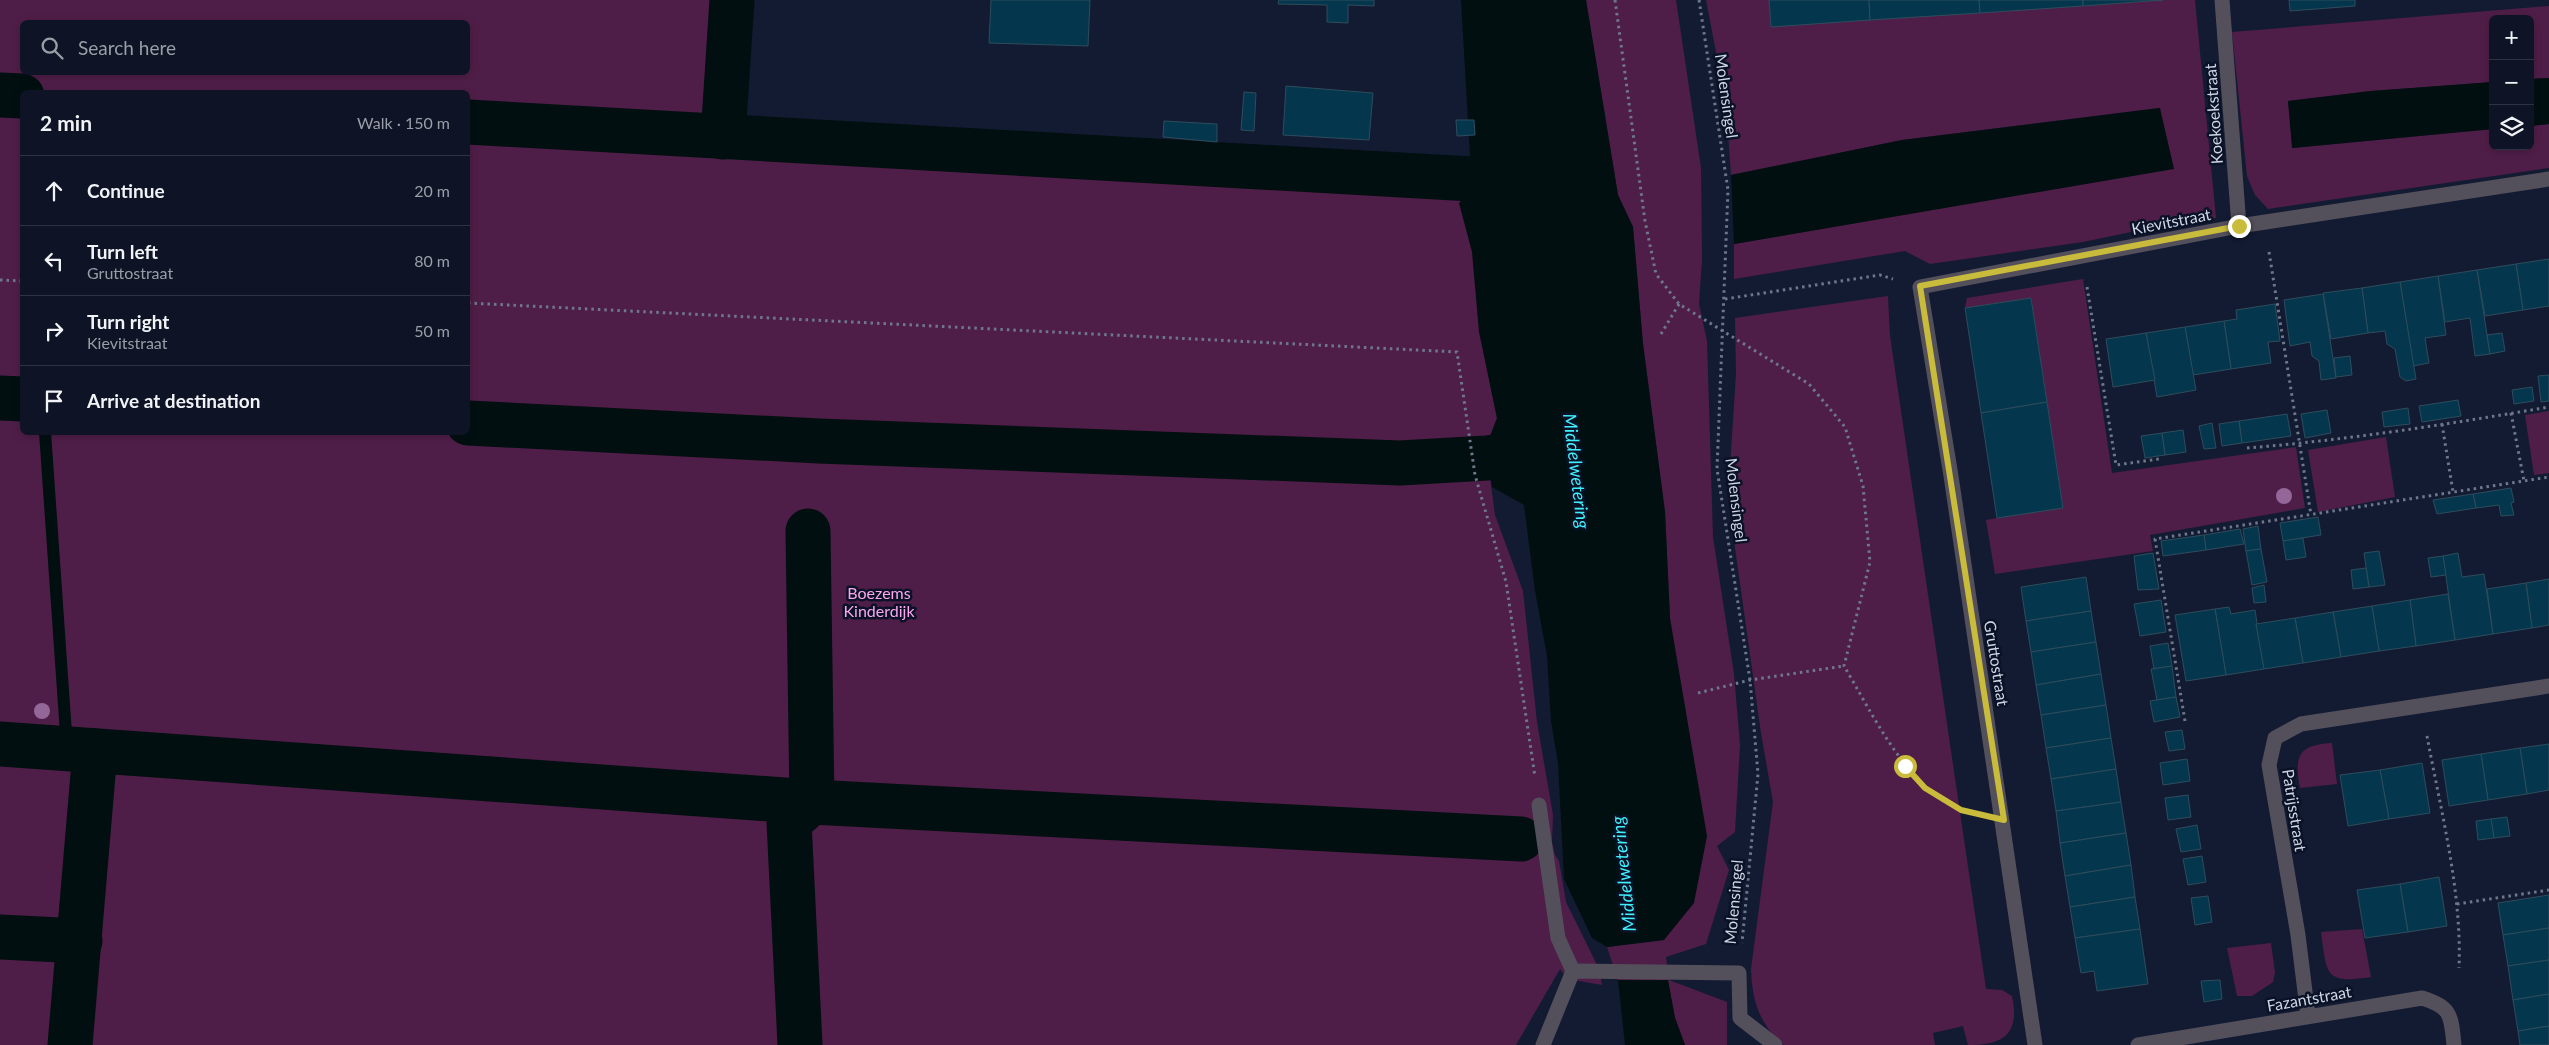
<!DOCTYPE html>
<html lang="en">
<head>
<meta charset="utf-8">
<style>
  body { margin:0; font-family:Lato,sans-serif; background:#1c2132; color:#f1f3f6 }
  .controls { position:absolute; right:15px; top:15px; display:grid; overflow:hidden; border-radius:8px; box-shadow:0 2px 8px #0003 }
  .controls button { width:45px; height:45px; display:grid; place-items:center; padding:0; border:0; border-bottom:1px solid #2e3343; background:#0e1426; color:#f1f3f6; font:25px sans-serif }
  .stop { position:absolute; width:15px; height:15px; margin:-11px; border:4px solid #c9bb3b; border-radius:50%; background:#fff }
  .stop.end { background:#c9bb3b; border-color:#fff; box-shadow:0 1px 5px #0008 }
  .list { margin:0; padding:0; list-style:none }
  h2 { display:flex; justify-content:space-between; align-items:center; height:65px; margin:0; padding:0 20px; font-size:21px }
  h2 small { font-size:16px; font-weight:400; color:#9b9ea7 }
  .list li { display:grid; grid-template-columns:32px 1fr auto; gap:15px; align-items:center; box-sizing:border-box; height:70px; padding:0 20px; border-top:1px solid #2e3343 }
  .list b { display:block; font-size:19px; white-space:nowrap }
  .list p { margin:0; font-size:16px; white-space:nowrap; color:#9b9ea7 }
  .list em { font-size:16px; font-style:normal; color:#9b9ea7 }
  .icon { flex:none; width:28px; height:28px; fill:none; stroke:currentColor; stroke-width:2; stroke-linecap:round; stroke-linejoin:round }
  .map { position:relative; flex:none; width:2549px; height:1045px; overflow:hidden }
  .search { position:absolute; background:#0e1426; box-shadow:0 2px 8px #0003; left:20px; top:20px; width:450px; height:55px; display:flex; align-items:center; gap:12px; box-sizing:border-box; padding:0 18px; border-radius:8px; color:#9b9ea7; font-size:19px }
  .panel { position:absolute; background:#0e1426; box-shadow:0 2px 8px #0003; left:20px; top:90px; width:450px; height:345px; border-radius:8px }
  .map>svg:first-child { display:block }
  .green { fill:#4f1e48; fill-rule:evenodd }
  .water { fill:#020f10 }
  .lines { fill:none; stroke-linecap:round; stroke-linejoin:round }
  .stream { stroke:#020f10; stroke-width:12 }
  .canal { stroke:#020f10; stroke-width:45 }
  .building { fill:#04374e; stroke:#2e4c5c }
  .path { stroke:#6f778a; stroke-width:3; stroke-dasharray:2.5 4; stroke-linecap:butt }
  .lane { stroke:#534f5b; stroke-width:15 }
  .street { stroke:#534f5b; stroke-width:15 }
  .tree { fill:#946799 }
  .route { stroke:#c9bb3b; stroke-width:6 }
  .labels { text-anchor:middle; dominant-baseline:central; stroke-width:5; stroke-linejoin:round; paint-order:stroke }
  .street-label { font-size:16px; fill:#cfd6e5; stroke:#0a1227 }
  .park-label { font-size:16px; fill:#fda5ed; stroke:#0a1227 }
  .water-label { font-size:18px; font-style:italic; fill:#40f1fd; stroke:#0a1227 }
</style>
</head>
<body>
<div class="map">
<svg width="2549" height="1045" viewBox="0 0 2549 1045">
  <rect width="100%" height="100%" fill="#131b32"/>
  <g class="green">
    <path d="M0 0H728L715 146 1472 191 1482 343 1497 418 1486 447 1495 515 1523 591 1537 722 1553 815 1552 842 1555 855 1559 861 1566 902 1599 969 1602 985 1568 979 1560 969 1516 1045H0ZM22 22H468V72H22ZM22 92H468V432H22Z"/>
    <path d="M1586 0H1676L1701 168 1702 260 1699 304 1707 341 1713 537 1734 674 1740 745 1735 832 1717 846 1729 870 1706 944 1666 957 1669 980 1727 1002V1045H1685L1675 1018 1668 981 1618 980 1607 947 1664 940 1670 618 1665 512 1643 344 1633 227 1618 195Z"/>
    <path d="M1706 0H2195L2216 218 2160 226 2083 242 1930 264 1905 251 1734 279V244L2173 168 2159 108 1902 140 1731 175 1726 104Z"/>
    <path d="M2549 6V78L2530 79V19H2493V82L2371 91 2288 101 2293 148 2493 129V146H2530V126L2549 124V168L2268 209 2255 195 2247 176 2232 32Z"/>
    <path d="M2083 279 2112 473 2296 447 2305 508 2150 535 2153 551 1995 574 1986 520 2063 506 2031 298 1965 308 1967 298Z"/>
    <path d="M1888 296 1890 336 1986 989 2002 990 2012 996C2020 1034 2004 1045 1968 1045L1963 1026 1933 1033 1935 1045H1784C1759 1025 1752 999 1751 969L1773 802 1761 733 1728 498 1736 374 1735 318Z"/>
    <path d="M2549 411V473L2534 475 2525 415Z"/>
    <path d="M2386 437 2395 497 2318 512 2308 450Z"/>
    <path d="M2332 743 2337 784 2300 788C2294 756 2298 745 2332 743Z"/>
    <path d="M2362 929 2371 977C2324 984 2327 975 2321 932Z"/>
    <path d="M2271 943 2275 973 2273 982 2252 996H2237L2227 948Z"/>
  </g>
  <g class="water">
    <path d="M1461 0H1586L1618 195 1633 227 1643 344 1665 512 1670 618 1707 836 1694 903 1664 940 1607 947 1592 938 1564 879 1558 763 1551 721 1547 656 1535 591 1524 505 1492 487 1486 447 1497 418 1479 332 1472 252 1459 203 1472 191Z"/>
    <path d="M2549 78V124L2530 126V79Z"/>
    <path d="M2493 82V129L2292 148 2288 101 2371 91Z"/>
    <path d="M2160 108 2174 169 1734 244 1731 175 1902 140Z"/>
    <path d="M1618 980H1668L1675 1018 1685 1045H1625Z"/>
  </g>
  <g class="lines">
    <path class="stream" d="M45 432 67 748"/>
    <g class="canal">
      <path d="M0 95 22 96"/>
      <path d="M468 122 1489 180 1534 174"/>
      <path d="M723 137 732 0"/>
      <path d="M0 398 22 399"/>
      <path d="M468 423 819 441 1400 463 1487 458 1549 449"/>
      <path d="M0 744 812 802 1521 839"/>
      <path d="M0 937 80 941"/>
      <path d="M70 1045 95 751"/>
      <path d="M800 1045 789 822 812 802 808 531"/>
    </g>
  </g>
  <g class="building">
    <path d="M991 0H1090L1088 46 989 43Z"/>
    <path d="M1279 0H1374V6L1348 5V23L1327 22V5L1278 4Z"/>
    <path d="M1769 0H1869L1870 20 1771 27Z"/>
    <path d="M1869 0H1979L1980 13 1870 20Z"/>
    <path d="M1979 0H2083V6L1980 13Z"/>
    <path d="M2083 0H2163L2083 6Z"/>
    <path d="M2289 0H2355V6L2290 11Z"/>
    <path d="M1286 86 1373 93 1369 140 1283 135Z"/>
    <path d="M1244 92 1256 93 1254 131 1241 130Z"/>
    <path d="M1456 120H1474L1475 135 1457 136Z"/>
    <path d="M1164 121 1217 124V142L1163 137Z"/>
    <path d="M2549 259V306L2523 310 2516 264Z"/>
    <path d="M2516 264 2523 310 2485 316 2477 270Z"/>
    <path d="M2477 270 2490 354 2475 356 2470 318 2445 322 2438 276Z"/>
    <path d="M2438 276 2446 335 2425 338 2429 363 2413 366 2400 282Z"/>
    <path d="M2400 282 2416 379 2406 381 2400 377 2395 349 2387 344 2385 331 2368 333 2362 288Z"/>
    <path d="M2362 288 2368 333 2331 339 2323 293Z"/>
    <path d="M2323 294 2336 378 2321 380 2319 361 2312 356 2310 342 2290 346 2284 300Z"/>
    <path d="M2031 298 2047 402 1981 413 1965 308Z"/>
    <path d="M2275 304 2280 341 2268 342 2271 363 2231 369 2224 321 2237 319 2236 310Z"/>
    <path d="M2224 321 2231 369 2193 375 2185 327Z"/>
    <path d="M2185 327 2196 390 2157 397 2146 333Z"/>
    <path d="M2146 333 2155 380 2113 387 2106 339Z"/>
    <path d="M2502 333 2505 351 2490 354 2487 335Z"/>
    <path d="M2350 356 2352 375 2336 377 2334 358Z"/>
    <path d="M2549 375V401L2541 402 2538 376Z"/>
    <path d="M2532 387 2534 401 2514 404 2512 390Z"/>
    <path d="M2458 400 2461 416 2422 422 2419 406Z"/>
    <path d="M2047 402 2063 508 1997 518 1981 413Z"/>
    <path d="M2408 408 2410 424 2384 427 2382 412Z"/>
    <path d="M2327 410 2331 433 2305 438 2301 414Z"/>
    <path d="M2287 414 2291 436 2242 443 2239 421Z"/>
    <path d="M2239 421 2242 443 2222 446 2219 424Z"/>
    <path d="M2212 423 2216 448 2204 449 2199 426Z"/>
    <path d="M2183 430 2186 452 2165 455 2162 433Z"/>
    <path d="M2162 433 2165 455 2145 458 2141 436Z"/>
    <path d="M2511 488 2514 502 2511 503 2514 515 2501 516 2499 505 2476 508 2473 494Z"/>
    <path d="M2473 494 2476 508 2437 514 2433 500Z"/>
    <path d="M2318 517 2321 535 2283 541 2280 523Z"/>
    <path d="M2258 526 2261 549 2246 551 2243 529Z"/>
    <path d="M2240 529 2244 544 2206 550 2204 535Z"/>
    <path d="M2204 535 2206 550 2163 556 2161 541Z"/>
    <path d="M2303 538 2306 557 2286 560 2283 541Z"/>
    <path d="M2261 549 2267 582 2252 585 2246 551Z"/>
    <path d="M2379 551 2385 585 2369 587 2364 553Z"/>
    <path d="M2153 553 2159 589 2138 590 2134 556Z"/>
    <path d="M2458 553 2462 577 2484 574 2493 634 2455 640 2443 556Z"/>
    <path d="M2443 556 2446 575 2431 577 2428 558Z"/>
    <path d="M2366 568 2369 587 2353 589 2351 570Z"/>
    <path d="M2086 577 2091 611 2026 621 2021 587Z"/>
    <path d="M2549 579V625L2532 628 2526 583Z"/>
    <path d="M2526 583 2532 628 2493 634 2487 589Z"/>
    <path d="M2264 585 2266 602 2254 603 2252 588Z"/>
    <path d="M2448 594 2455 640 2416 646 2410 600Z"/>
    <path d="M2161 600 2166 632 2140 636 2134 604Z"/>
    <path d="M2410 600 2416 646 2379 651 2372 606Z"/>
    <path d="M2372 606 2379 651 2341 657 2333 612Z"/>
    <path d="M2229 607 2231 614 2255 610 2264 669 2226 675 2215 609Z"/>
    <path d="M2215 609 2226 675 2186 681 2175 615Z"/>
    <path d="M2091 611 2096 642 2031 652 2026 621Z"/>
    <path d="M2333 612 2341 657 2303 663 2295 618Z"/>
    <path d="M2295 618 2303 663 2264 669 2256 624Z"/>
    <path d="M2096 642 2101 674 2036 685 2031 652Z"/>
    <path d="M2168 643 2172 666 2154 669 2150 646Z"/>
    <path d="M2172 666 2176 697 2157 700 2151 669Z"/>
    <path d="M2101 674 2106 705 2041 715 2036 685Z"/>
    <path d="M2176 697 2180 717 2154 722 2150 701Z"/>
    <path d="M2106 705 2111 738 2046 748 2041 715Z"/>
    <path d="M2182 730 2185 749 2169 751 2165 732Z"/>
    <path d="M2111 738 2116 769 2051 779 2046 748Z"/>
    <path d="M2549 744V790L2527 794 2520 748Z"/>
    <path d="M2520 748 2527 794 2488 800 2481 754Z"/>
    <path d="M2481 754 2488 800 2449 806 2442 760Z"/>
    <path d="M2187 759 2190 781 2163 785 2160 763Z"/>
    <path d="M2422 763 2430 813 2389 819 2380 770Z"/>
    <path d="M2116 769 2121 802 2056 811 2051 779Z"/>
    <path d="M2380 770 2389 819 2348 826 2340 775Z"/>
    <path d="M2188 795 2191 817 2168 820 2165 798Z"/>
    <path d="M2121 802 2126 833 2060 843 2056 811Z"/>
    <path d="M2507 817 2510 836 2494 838 2491 819Z"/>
    <path d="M2491 819 2494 838 2478 840 2476 821Z"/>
    <path d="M2197 825 2201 849 2181 852 2176 829Z"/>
    <path d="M2126 833 2131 865 2065 876 2060 843Z"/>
    <path d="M2202 856 2206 882 2188 885 2183 859Z"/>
    <path d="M2131 865 2135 897 2070 907 2065 876Z"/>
    <path d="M2439 877 2447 926 2408 932 2400 884Z"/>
    <path d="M2400 884 2408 932 2365 938 2357 890Z"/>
    <path d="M2549 895V928L2503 935 2498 903Z"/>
    <path d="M2208 896 2212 922 2195 925 2191 898Z"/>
    <path d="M2135 897 2140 929 2075 938 2070 907Z"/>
    <path d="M2549 928V960L2508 966 2503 935Z"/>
    <path d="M2140 929 2148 984 2097 991 2094 971 2081 973 2075 938Z"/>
    <path d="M2549 960V994L2513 1000 2508 966Z"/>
    <path d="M2220 980 2222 999 2204 1002 2201 981Z"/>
    <path d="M2549 994V1026L2518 1031 2513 1000Z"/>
    <path d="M2549 1026V1045H2520L2518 1031Z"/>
  </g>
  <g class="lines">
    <g class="path">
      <path d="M1615 0 1645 221 1656 274 1679 304 1809 384 1845 427 1863 486 1870 562 1844 666C1873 714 1911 798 1969 812"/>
      <path d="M1699 0 1728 190 1717 469 1750 680 1758 774 1742 943"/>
      <path d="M2269 252 2311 515"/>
      <path d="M0 280 22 281"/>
      <path d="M2087 287 2116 465 2159 459"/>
      <path d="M1725 299 1880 275 1893 279"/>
      <path d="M468 303 1457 352 1475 475 1506 582 1535 777"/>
      <path d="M1661 334 1679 304"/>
      <path d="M2511 413 2524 481"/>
      <path d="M2442 424 2453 492"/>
      <path d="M2247 448C2348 440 2449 424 2549 407"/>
      <path d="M1698 693 1750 680 1844 666"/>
      <path d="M2185 721 2155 539 2549 477"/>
      <path d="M2427 736C2441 812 2462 891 2459 968"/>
      <path d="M2457 904 2549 890"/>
    </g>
    <g class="lane">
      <path d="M1539 805 1558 938 1573 971"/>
      <path d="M1543 1045 1573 971 1739 973 1740 1018 1775 1045"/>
    </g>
    <g class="street">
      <path d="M2222 0 2239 226"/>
      <path d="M2308 1016 2298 935 2269 765 2275 738 2301 724 2549 686"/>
      <path d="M2035 1045 1951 476 1920 287 2239 226 2549 179"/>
      <path d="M2138 1045 2422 998C2452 1007 2451 1016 2454 1045"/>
    </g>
  </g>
  <g class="tree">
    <circle cx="2284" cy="496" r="8"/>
    <circle cx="42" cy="711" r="8"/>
  </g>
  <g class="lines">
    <path class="route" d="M1905 766 1925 788 1961 810 2004 820 1920 286 2239 226"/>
  </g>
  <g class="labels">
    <g class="street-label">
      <text transform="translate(1727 96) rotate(82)">Molensingel</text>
      <text transform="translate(2213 114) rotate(-94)">Koekoekstraat</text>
      <text transform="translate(2171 221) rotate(-11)">Kievitstraat</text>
      <text transform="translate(1737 500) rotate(83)">Molensingel</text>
      <text transform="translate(1997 663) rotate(81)">Gruttostraat</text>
      <text transform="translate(2295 810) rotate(81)">Patrijsstraat</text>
      <text transform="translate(1733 902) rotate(-85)">Molensingel</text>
      <text transform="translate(2309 998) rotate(-10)">Fazantstraat</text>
    </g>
    <g class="park-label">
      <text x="879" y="592">Boezems<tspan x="879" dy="18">Kinderdijk</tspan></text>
    </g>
    <g class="water-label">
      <text transform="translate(1577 471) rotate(83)">Middelwetering</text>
      <text transform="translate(1623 874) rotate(-96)">Middelwetering</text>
    </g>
  </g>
</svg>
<div class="controls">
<button>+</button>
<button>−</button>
<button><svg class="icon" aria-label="layers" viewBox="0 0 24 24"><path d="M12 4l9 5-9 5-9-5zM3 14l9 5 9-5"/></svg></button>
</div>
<div class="stop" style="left:1905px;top:766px"></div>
<div class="stop end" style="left:2239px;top:226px"></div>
<div class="search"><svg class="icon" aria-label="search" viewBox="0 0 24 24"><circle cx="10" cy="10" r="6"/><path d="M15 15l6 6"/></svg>Search here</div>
<section class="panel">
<h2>2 min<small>Walk · 150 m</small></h2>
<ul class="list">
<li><svg class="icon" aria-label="ahead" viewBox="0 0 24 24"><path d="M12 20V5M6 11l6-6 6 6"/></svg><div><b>Continue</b></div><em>20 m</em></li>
<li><svg class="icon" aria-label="left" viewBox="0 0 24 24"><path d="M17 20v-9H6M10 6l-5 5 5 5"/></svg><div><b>Turn left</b><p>Gruttostraat</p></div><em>80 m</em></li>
<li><svg class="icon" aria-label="right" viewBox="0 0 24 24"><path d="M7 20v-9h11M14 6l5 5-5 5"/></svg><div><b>Turn right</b><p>Kievitstraat</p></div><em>50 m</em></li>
<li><svg class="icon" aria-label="arrive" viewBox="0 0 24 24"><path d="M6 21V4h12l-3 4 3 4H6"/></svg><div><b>Arrive at destination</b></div></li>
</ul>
</section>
</div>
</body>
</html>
